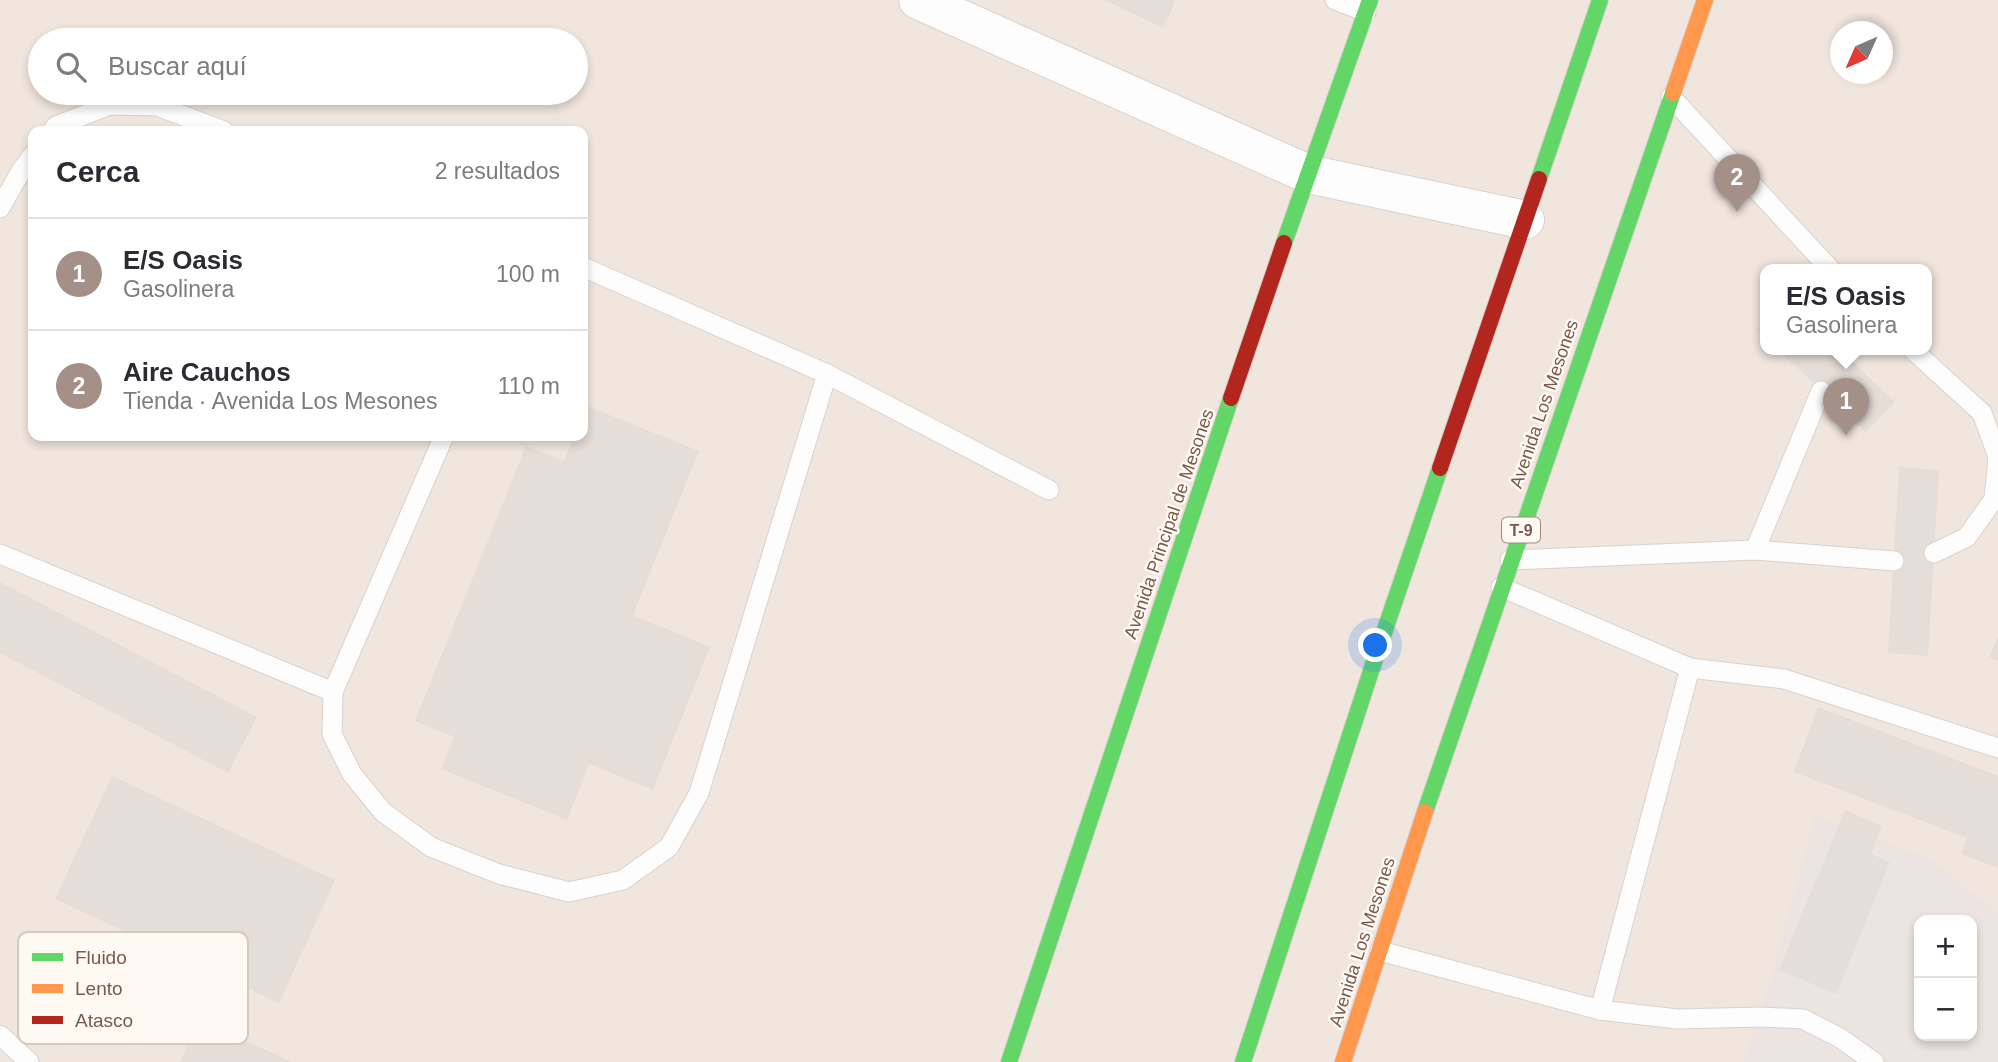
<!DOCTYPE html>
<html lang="es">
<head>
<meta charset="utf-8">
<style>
  body { margin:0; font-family:Helvetica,sans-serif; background:#f2f2f3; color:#2b2b33 }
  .controls { position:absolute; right:21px; bottom:21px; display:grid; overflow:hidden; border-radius:14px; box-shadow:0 4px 10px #0003 }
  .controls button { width:63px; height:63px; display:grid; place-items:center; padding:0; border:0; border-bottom:2px solid #e1e1e2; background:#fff; color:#2b2b33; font:35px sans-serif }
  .compass { position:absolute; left:1830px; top:21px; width:63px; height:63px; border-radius:50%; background:#fff; box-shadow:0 4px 10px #0003; rotate:225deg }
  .you { position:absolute; left:1376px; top:646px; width:24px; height:24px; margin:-18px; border:5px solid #fff; border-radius:50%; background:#1a73e8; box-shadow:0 0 0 10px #1a73e833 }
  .badge { display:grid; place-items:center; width:46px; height:46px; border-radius:50%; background:#a59087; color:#fff; font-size:23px; font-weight:700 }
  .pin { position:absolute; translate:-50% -58px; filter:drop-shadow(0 2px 4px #0008) }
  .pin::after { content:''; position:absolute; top:37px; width:24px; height:21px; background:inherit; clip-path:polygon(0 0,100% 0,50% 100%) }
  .popup { position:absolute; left:1760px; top:264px; width:172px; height:91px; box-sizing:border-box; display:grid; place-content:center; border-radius:14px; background:#fff; filter:drop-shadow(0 2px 5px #0005); font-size:23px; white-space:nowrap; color:#7c7c81 }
  .popup b { font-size:26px; color:#2b2b33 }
  .popup::after { content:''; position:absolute; left:50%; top:100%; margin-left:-14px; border:14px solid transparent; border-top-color:#fff }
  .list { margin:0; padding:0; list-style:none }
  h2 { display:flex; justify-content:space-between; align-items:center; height:91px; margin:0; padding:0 28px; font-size:30px }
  h2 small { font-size:23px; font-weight:400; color:#7c7c81 }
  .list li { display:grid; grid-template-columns:46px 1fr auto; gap:21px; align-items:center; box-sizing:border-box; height:112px; padding:0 28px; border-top:2px solid #e1e1e2 }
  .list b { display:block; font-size:26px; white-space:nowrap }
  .list p { margin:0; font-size:23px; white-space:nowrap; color:#7c7c81 }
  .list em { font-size:23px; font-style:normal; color:#7c7c81 }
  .icon { flex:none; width:38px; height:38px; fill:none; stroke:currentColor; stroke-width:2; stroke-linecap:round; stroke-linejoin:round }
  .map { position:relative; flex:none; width:1998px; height:1062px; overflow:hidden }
  .search { position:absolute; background:#fff; box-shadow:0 4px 10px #0003; left:28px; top:28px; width:560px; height:77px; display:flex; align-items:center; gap:18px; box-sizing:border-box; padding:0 24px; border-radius:38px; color:#7c7c81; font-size:26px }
  .panel { position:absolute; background:#fff; box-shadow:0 4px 10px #0003; left:28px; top:126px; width:560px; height:315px; border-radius:14px }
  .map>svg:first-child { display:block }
  .residential { fill:#f1e6de; fill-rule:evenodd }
  .industrial { fill:#ebe4e0; fill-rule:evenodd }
  .building { fill:#e5ddd7 }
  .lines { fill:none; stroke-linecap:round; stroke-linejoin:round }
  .lane-casing { stroke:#d8d1cd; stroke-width:21 }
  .street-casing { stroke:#d8d1cd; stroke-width:40 }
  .fast-casing { stroke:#d8d0cc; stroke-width:18 }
  .slow-casing { stroke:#d8d0cc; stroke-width:18 }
  .jam-casing { stroke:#d8d0cc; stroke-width:18 }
  .lane { stroke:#fefdfd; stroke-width:19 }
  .street { stroke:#fefdfd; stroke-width:38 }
  .fast { stroke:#63d668; stroke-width:16 }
  .slow { stroke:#ff974d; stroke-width:16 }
  .jam { stroke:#b3261e; stroke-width:16 }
  .labels { text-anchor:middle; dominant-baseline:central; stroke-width:5; stroke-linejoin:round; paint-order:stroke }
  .shield { fill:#fff9f3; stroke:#a08a80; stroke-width:2 }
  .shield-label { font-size:16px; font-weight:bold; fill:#785a4e }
  .street-label { font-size:18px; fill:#785a4e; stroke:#fff9f3 }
  .key { fill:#fff9f3; stroke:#d6c9c2; stroke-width:2 }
  .key-label { font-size:19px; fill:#785a4e }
</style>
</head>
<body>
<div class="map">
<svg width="1998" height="1062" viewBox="0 0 1998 1062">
  <rect width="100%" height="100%" fill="#f8f4f0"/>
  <path class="residential" d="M0 0H1998V1062H0ZM1840 32H1882V74H1840ZM40 40H576V93H40ZM33 131H583V436H33ZM1766 270H1926V350H1766ZM1919 920H1972V1036H1919Z"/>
  <path class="industrial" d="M1815 815 1930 859 1998 913V1062H1742L1760 1017ZM1919 920H1972V1036H1919Z"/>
  <g class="building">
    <path d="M1104 0H1174L1175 2 1163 28Z"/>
    <path d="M1766 321V338L1757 330Z"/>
    <path d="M1778 350H1840L1895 402 1866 432Z"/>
    <path d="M587 406 699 451 633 615 710 647 653 790 589 764 567 820 441 769 454 737 415 721 526 446 564 461 574 436H583V415Z"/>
    <path d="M1899 467 1939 470 1928 656 1888 653Z"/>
    <path d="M0 582 257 717 228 773 0 653Z"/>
    <path d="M1998 637V661L1989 657Z"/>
    <path d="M1818 707 1998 776V868L1961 854 1967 838 1794 772Z"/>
    <path d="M112 776 335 880 279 1003 55 899Z"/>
    <path d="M1845 810 1882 826 1871 854 1890 862 1836 994 1779 970Z"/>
    <path d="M199 1020 292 1062H180Z"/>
  </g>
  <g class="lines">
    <defs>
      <g id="lane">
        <path d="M1335 0 1366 12"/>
        <path d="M1671 97 1831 270"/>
        <path d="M52 131 56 126 110 105 157 106 224 131"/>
        <path d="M0 208 21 171 33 155"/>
        <path d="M583 267 827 374 1049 490"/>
        <path d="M1913 350 1982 413 1998 457 1994 499 1967 537 1934 553"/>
        <path d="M1841 351V350"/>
        <path d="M444 436 333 692 332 734 352 774 383 812 431 847 499 874 569 892 623 880 669 847 699 793 827 374"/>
        <path d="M1755 550 1821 391"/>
        <path d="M0 554 333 692"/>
        <path d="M1510 560 1755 550 1894 561"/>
        <path d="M1501 587 1690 668 1784 679 1998 748"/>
        <path d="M1380 951 1600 1010 1677 1019 1760 1017 1803 1019 1840 1038 1874 1062"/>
        <path d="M1600 1010 1690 668"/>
        <path d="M0 1035 29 1062"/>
      </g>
      <path id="street" d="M918 0 1308 174 1525 220"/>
      <g id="fast">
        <path d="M1539 179 1600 0"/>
        <path d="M1284 243 1370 0"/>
        <path d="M1425 812 1673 93"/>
        <path d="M1009 1062 1231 398"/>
        <path d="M1243 1062 1372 668 1440 468"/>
      </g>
      <g id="slow">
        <path d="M1673 93 1705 0"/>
        <path d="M1343 1062 1425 812"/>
      </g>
      <g id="jam">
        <path d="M1231 398 1284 243"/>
        <path d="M1440 468 1539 179"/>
      </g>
    </defs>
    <use href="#lane" class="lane-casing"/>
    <use href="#street" class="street-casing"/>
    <use href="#fast" class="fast-casing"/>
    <use href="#slow" class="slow-casing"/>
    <use href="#jam" class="jam-casing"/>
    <use href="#lane" class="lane"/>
    <use href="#street" class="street"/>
    <use href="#fast" class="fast"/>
    <use href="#slow" class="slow"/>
    <use href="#jam" class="jam"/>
  </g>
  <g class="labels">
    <rect class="shield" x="1502" y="517.5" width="38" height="25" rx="5"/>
    <g class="shield-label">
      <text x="1521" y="530">T-9</text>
    </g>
    <g class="street-label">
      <text transform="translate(1544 404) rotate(-71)">Avenida Los Mesones</text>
      <text transform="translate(1169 524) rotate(-71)">Avenida Principal de Mesones</text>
      <text transform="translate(1362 942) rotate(-72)">Avenida Los Mesones</text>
    </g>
  </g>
  <rect x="18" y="932" width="230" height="112" rx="10" class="key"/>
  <rect x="32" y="953" width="31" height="8" fill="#63d668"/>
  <rect x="32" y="984" width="31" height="9" fill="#ff974d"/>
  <rect x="32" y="1016" width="31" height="8" fill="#b3261e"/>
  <g class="key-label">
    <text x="75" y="964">Fluido</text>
    <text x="75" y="995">Lento</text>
    <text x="75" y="1027">Atasco</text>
  </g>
</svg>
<div class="controls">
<button>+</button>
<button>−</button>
</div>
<svg class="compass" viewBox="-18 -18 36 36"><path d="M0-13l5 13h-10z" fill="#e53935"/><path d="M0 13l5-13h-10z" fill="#7c7c81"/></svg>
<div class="you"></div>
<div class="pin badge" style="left:1846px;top:436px">1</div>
<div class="popup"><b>E/S Oasis</b>Gasolinera</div>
<div class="pin badge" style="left:1737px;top:212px">2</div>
<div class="search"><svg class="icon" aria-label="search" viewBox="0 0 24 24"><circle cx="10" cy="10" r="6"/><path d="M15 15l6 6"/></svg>Buscar aquí</div>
<section class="panel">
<h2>Cerca<small>2 resultados</small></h2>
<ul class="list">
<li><span class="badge">1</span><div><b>E/S Oasis</b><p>Gasolinera</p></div><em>100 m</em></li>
<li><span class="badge">2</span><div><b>Aire Cauchos</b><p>Tienda · Avenida Los Mesones</p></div><em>110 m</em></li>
</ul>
</section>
</div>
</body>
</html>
